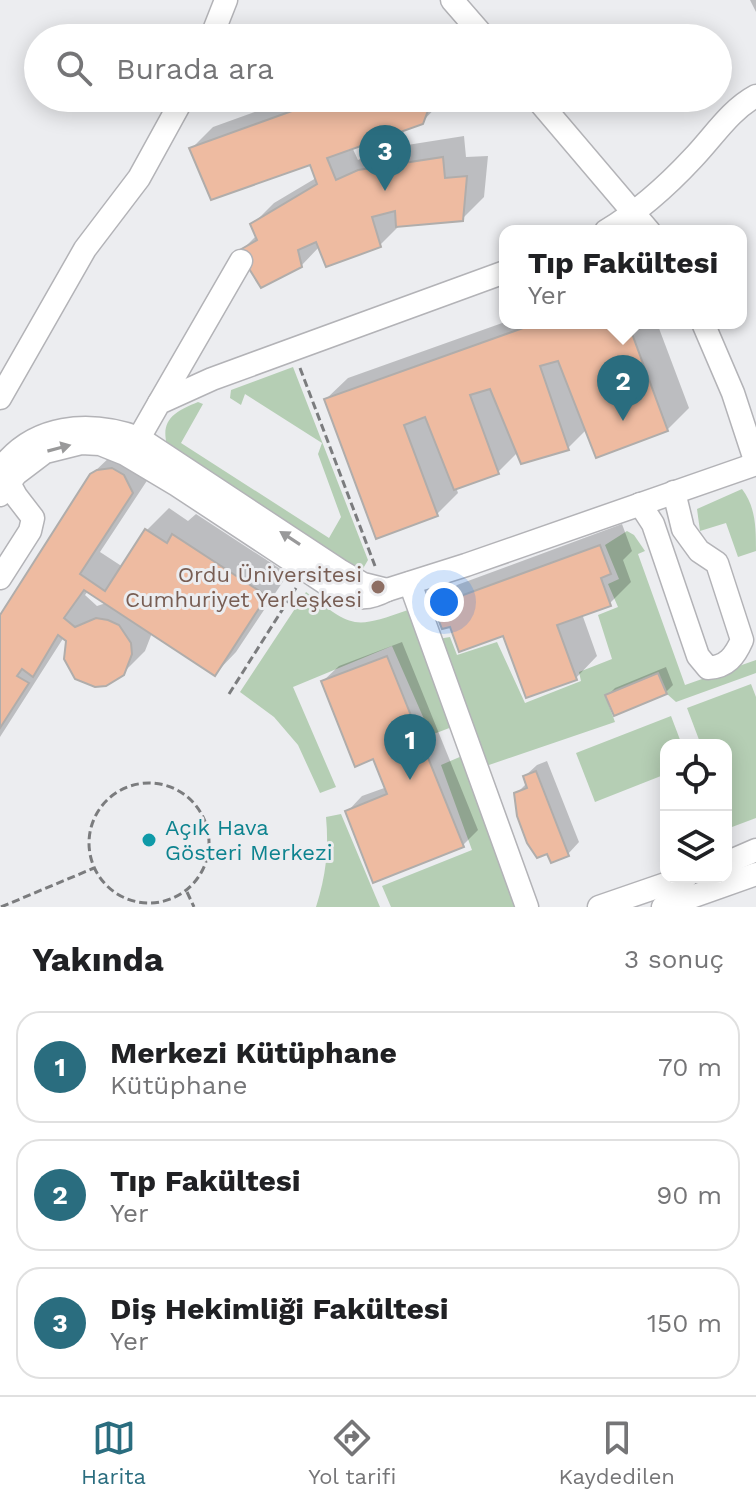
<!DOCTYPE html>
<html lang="tr">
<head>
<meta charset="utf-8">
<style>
  body { margin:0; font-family:"Work Sans",sans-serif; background:#f6f6f6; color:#202124 }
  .controls { position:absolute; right:24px; bottom:24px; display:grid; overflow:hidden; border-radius:16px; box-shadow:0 4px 20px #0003 }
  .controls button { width:72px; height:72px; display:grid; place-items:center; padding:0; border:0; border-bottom:2px solid #e0e0e0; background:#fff; color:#202124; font:40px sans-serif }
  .you { position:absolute; left:444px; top:602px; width:28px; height:28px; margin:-20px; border:6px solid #fff; border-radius:50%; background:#1a73e8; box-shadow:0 0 0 12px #1a73e833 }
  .badge { display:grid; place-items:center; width:52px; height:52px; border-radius:50%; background:#2a6d7f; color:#fff; font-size:26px; font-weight:700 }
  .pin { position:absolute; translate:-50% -66px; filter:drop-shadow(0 2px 4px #0008) }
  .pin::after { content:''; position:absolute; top:42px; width:28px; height:24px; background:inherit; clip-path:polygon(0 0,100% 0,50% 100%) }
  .popup { position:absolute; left:499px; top:225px; width:248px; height:104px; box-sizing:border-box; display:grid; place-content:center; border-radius:16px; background:#fff; filter:drop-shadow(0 2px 6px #0005); font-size:26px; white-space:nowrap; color:#757577 }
  .popup b { font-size:30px; color:#202124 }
  .popup::after { content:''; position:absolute; left:50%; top:100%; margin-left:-16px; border:16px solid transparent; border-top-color:#fff }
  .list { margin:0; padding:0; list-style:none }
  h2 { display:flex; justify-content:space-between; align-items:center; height:104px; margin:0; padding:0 32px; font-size:34px }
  h2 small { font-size:26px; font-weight:400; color:#757577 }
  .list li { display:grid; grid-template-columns:52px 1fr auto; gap:24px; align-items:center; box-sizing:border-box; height:112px; margin:0 16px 16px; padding:0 16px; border:2px solid #e0e0e0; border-radius:24px }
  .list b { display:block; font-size:30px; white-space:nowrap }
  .list p { margin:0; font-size:26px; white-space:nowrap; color:#757577 }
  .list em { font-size:26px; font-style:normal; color:#757577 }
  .icon { flex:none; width:44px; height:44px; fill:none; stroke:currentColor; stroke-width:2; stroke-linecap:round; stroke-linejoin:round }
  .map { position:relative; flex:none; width:756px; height:907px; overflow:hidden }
  .search { position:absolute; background:#fff; box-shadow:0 4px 20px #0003; left:24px; right:24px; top:24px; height:88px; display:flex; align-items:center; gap:20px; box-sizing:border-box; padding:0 28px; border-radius:44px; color:#757577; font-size:30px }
  .sheet { height:488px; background:#fff }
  nav { display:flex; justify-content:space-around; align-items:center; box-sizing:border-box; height:112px; border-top:2px solid #e0e0e0; background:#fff; font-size:22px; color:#757577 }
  nav a { display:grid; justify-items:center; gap:4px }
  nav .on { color:#2a6d7f }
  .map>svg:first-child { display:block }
  .green { fill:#b5ceb4 }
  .shadow { fill:#0003; fill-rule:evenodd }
  .building { fill:#eebba1; stroke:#b0adab; stroke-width:2 }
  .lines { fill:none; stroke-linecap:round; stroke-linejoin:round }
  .minor-casing { stroke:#b3b3b7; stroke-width:25 }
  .path { stroke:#7b7c7e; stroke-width:3; stroke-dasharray:8 4; stroke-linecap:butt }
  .minor { stroke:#fff; stroke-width:22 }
  .oneway { fill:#99999a }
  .education-dot { fill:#8d6e63; stroke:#ecedf0; stroke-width:3 }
  .culture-dot { fill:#0f9aa8; stroke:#ecedf0; stroke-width:3 }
  .labels { text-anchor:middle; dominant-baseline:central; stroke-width:6; stroke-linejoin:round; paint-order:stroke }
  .education-label { font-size:22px; fill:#785e54; stroke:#ecedf0; text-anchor:end }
  .culture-label { font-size:22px; fill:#0d838f; stroke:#ecedf0; text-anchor:start }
</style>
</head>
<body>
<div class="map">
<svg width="756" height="907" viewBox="0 0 756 907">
  <rect width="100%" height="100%" fill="#ecedf0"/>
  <g class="green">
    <path d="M293 367 368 560 361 572 167 445C160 419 176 411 198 402L203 404 181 443 329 538 341 517 318 454 322 443 245 394 241 405 230 398 231 390Z"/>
    <path d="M742 489C756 507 756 529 756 551L738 557 726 523 700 531 697 509Z"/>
    <path d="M627 531 634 535 645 551 638 554 685 685 756 660V673L676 702 667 694 657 673 605 695 615 722 486 766 438 639 450 637 457 655 497 642 525 703 581 681 579 672 612 659 598 615 618 607 608 584 619 579 605 545Z"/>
    <path d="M306 592C352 627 352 630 408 610L452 727 431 735 392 646 293 687 336 787 320 793 298 745 274 717 240 692Z"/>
    <path d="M751 684 756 697V818L732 827 726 812V745H701L687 708Z"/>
    <path d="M671 716 682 745H666V774L595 802 576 753Z"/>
    <path d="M462 756 517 907H391L382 886 472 850 441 765Z"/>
    <path d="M341 814 380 907H316C326 876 329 849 326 817Z"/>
  </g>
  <g class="shadow">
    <path d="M750 0H756V12Z"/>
    <path d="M293 98H445L422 122 352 147 358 160 382 149 464 136 466 157 488 156 484 197 462 219 400 225 380 245 320 246 301 266 241 251 257 235 252 225 274 203 316 178 311 162 191 149 213 127Z"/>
    <path d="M505 322 657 323 689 408 667 430 587 429 568 448 518 452 498 472 456 487 458 493 437 514 326 399 348 378Z"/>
    <path d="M114 453 154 470 100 552 123 567 147 530 169 508 188 521 196 514 288 574 236 652 215 674 152 633 145 651 123 673 64 637 0 737V619L91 475ZM88 591 106 603 97 606 85 595Z"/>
    <path d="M622 524 632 551 623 560 631 582 609 604 582 614 597 656 576 678 504 633 451 624 436 606 457 585Z"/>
    <path d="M402 642 478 830 463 845 347 812 362 796 387 787 374 757 323 681 339 666Z"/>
    <path d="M666 667 673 685 666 692 607 696 615 688Z"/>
    <path d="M547 761 579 842 568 854 516 794 527 783 525 776 537 765Z"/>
  </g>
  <g class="building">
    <path d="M328 98H430V105L423 124 327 158 336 180 358 170 443 157 445 178 467 176 463 221 396 227 395 211 372 217 381 247 326 267 316 242 298 250 302 267 261 288 238 251 257 240 250 224 317 184 310 165 211 200 189 148Z"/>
    <path d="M537 323H628L668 431 596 458 558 361 540 366 569 450 521 464 490 389 470 395 499 474 454 490 425 417 404 425 438 516 376 539 324 399Z"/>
    <path d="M112 468 124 475 133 493 80 574 105 591 145 529 167 543 172 534 267 596 215 676 84 590 64 618 75 627 96 618 108 620 119 625 131 643 132 654 124 675 106 686 95 687 75 679 64 659 66 641 58 635 33 677 22 669 17 676 29 683 0 728V615L90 474 97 470Z"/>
    <path d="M600 545 611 574 601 578 611 606 557 625 577 680 526 698 503 636 459 652 450 627 442 629 433 606Z"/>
    <path d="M387 656 464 847 373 883 345 811 387 794 373 759 355 767 321 681Z"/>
    <path d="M658 673 667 694 614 716 605 695Z"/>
    <path d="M536 771 569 856 551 863 547 854 537 858 527 843 517 816 514 793 527 788 523 776Z"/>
  </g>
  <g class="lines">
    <defs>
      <g id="minor">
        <path d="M452 0 485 38"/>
        <path d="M211 38 226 0"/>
        <path d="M536 98 649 231"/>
        <path d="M606 231C639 211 667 186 693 158 714 136 730 110 756 96"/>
        <path d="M703 323 733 393 756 463"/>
        <path d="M0 398 85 249 139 178 183 98"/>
        <path d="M159 403 241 261"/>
        <path d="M139 438 159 403 212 379 505 272"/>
        <path d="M0 470C33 424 89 420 139 438L339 570 363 584 387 590C368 600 359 599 339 592L177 485 125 454 100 444 81 443 45 452 16 474 0 495"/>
        <path d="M640 504 653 524 698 656 708 668C727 667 735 656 742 640L717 563 699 551 683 529 674 492"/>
        <path d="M0 578 30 531 33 518 16 496 9 483"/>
        <path d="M410 583 527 907"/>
        <path d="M387 590 466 565 756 464"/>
        <path d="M726 863 756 850"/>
        <path d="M599 907 686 877"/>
        <path d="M663 907 756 874"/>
      </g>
    </defs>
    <use href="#minor" class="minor-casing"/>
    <g class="path">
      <path d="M300 368 375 566"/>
      <path d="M229 694 296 588"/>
      <circle cx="149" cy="843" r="60"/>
      <path d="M187 892 194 907"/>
      <path d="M1 907 94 868"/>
    </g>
    <use href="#minor" class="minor"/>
  </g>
  <defs><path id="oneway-solid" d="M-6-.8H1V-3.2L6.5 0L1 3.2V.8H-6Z" transform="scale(2)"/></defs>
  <g class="oneway">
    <use href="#oneway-solid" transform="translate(59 448) rotate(-15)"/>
    <use href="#oneway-solid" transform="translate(290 538) rotate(-147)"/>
  </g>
  <circle class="education-dot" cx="378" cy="587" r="8"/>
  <circle class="culture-dot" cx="149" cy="840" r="8"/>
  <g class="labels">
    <g class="education-label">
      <text x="362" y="574">Ordu Üniversitesi<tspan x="362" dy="25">Cumhuriyet Yerleşkesi</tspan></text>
    </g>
    <g class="culture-label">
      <text x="165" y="827">Açık Hava<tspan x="165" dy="25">Gösteri Merkezi</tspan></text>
    </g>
  </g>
</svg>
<div class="controls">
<button><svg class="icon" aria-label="locate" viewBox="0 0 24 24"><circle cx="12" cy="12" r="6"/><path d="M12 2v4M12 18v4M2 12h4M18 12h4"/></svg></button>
<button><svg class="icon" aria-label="layers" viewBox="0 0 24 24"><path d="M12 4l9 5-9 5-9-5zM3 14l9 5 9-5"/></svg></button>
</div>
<div class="you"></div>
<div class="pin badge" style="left:410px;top:780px">1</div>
<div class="pin badge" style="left:623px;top:421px">2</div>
<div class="popup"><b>Tıp Fakültesi</b>Yer</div>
<div class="pin badge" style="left:385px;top:191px">3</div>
<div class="search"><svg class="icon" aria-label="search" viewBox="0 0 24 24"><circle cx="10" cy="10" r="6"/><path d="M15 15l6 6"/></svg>Burada ara</div>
</div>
<section class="sheet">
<h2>Yakında<small>3 sonuç</small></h2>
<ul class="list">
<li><span class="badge">1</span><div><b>Merkezi Kütüphane</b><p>Kütüphane</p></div><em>70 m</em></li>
<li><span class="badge">2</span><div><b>Tıp Fakültesi</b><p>Yer</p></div><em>90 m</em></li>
<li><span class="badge">3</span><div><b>Diş Hekimliği Fakültesi</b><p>Yer</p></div><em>150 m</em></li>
</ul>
</section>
<nav>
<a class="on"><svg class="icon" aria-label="map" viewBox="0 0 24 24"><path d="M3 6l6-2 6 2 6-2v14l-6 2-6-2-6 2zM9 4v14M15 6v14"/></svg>Harita</a>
<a><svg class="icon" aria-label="directions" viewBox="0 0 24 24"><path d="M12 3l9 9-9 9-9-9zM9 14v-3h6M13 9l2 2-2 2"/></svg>Yol tarifi</a>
<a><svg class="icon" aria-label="saved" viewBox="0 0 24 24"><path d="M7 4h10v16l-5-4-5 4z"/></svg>Kaydedilen</a>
</nav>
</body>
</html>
